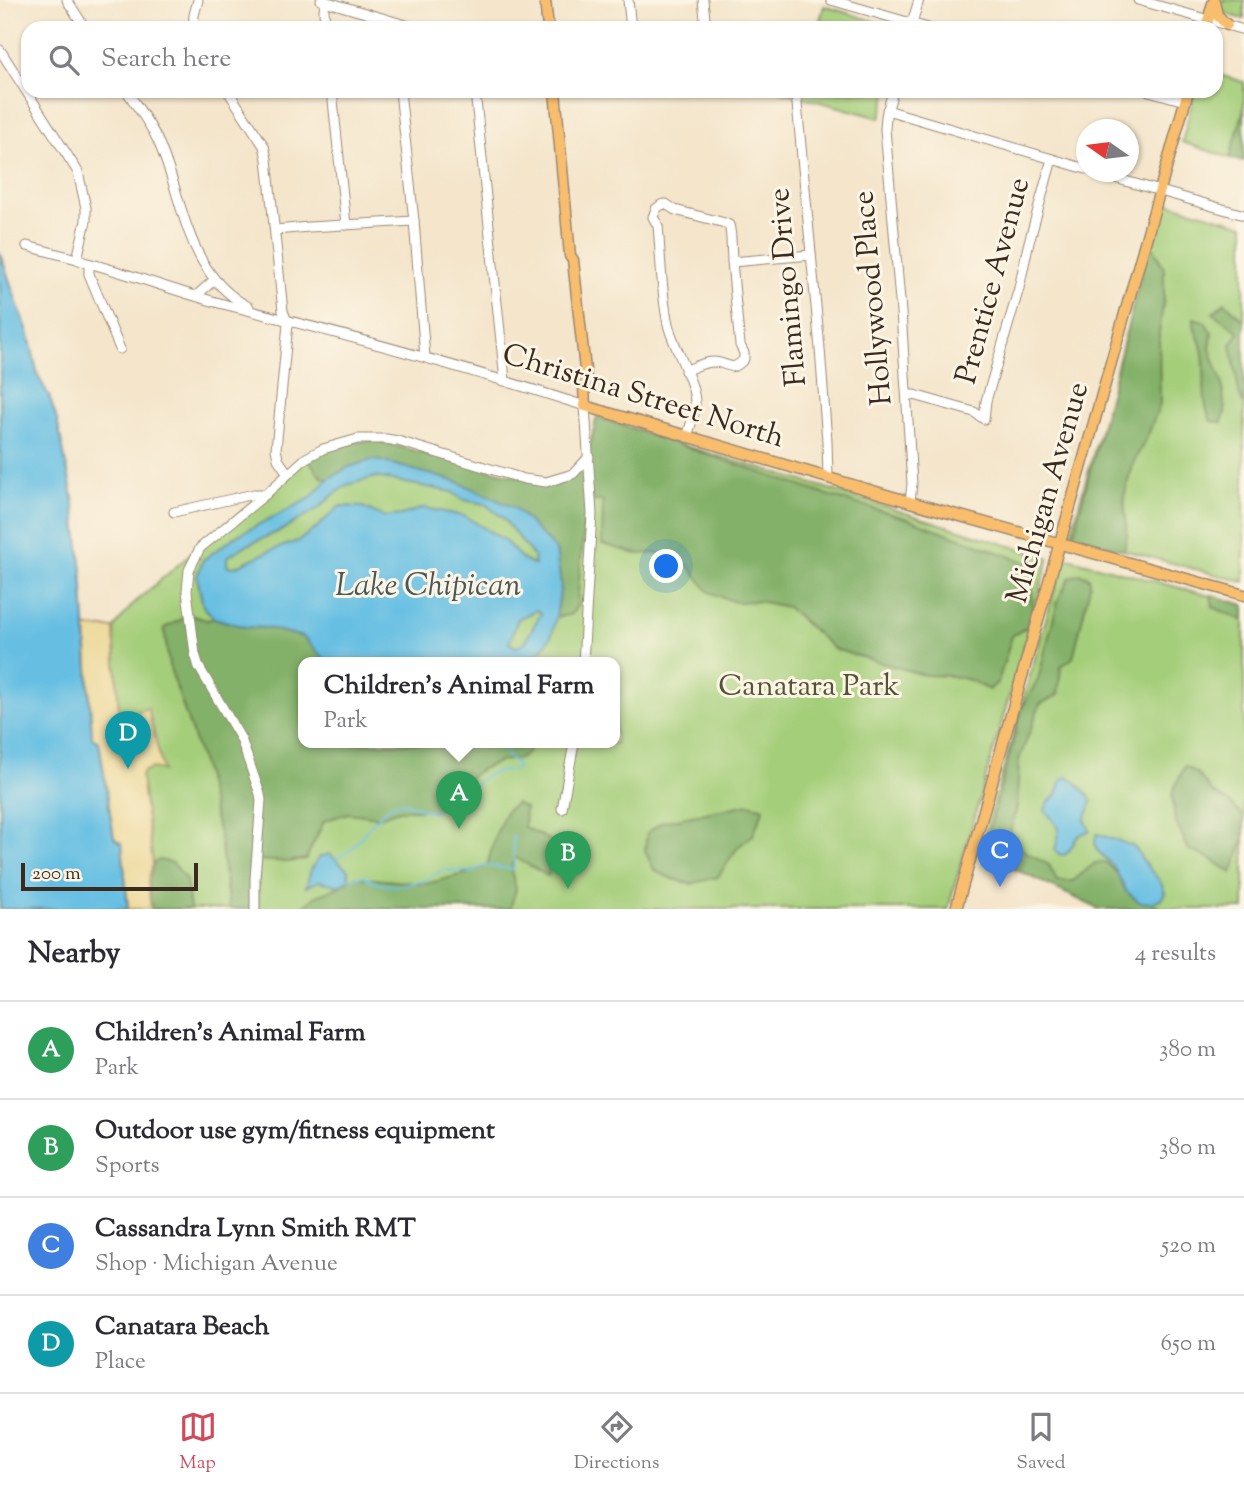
<!DOCTYPE html>
<html lang="en">
<head>
<meta charset="utf-8">
<style>
  body { margin:0; font-family:"Sorts Mill Goudy",serif; background:#f2f2f3; color:#2b2b33 }
  .compass { position:absolute; left:1076px; top:119px; width:63px; height:63px; border-radius:50%; background:#fff; box-shadow:0 2px 5px #0004; rotate:284deg }
  .scale { position:absolute; left:21px; bottom:18px; width:177px; box-sizing:border-box; padding-left:7px; border:4px solid #3b2a1e; border-top:0; font-size:19px; line-height:24px; white-space:nowrap; color:#3b2a1e; -webkit-text-stroke:5px #fcf5e5; paint-order:stroke }
  .you { position:absolute; left:667px; top:567px; width:24px; height:24px; margin:-18px; border:5px solid #fff; border-radius:50%; background:#1a73e8; box-shadow:0 0 0 10px #1a73e833 }
  .badge { display:grid; place-items:center; width:46px; height:46px; border-radius:50%; background:#d1495b; color:#fff; font-size:23px; font-weight:700 }
  .pin { position:absolute; translate:-50% -58px; filter:drop-shadow(0 2px 4px #0008) }
  .pin::after { content:''; position:absolute; top:37px; width:24px; height:21px; background:inherit; clip-path:polygon(0 0,100% 0,50% 100%) }
  .popup { position:absolute; left:298px; top:657px; width:322px; height:91px; box-sizing:border-box; display:grid; place-content:center; border-radius:14px; background:#fff; filter:drop-shadow(0 2px 5px #0005); font-size:23px; white-space:nowrap; color:#7c7c81 }
  .popup b { font-size:26px; color:#2b2b33 }
  .popup::after { content:''; position:absolute; left:50%; top:100%; margin-left:-14px; border:14px solid transparent; border-top-color:#fff }
  .list { margin:0; padding:0; list-style:none }
  h2 { display:flex; justify-content:space-between; align-items:center; height:91px; margin:0; padding:0 28px; font-size:30px }
  h2 small { font-size:23px; font-weight:400; color:#7c7c81 }
  .list li { display:grid; grid-template-columns:46px 1fr auto; gap:21px; align-items:center; box-sizing:border-box; height:98px; padding:0 28px; border-top:2px solid #e1e1e2 }
  .list b { display:block; font-size:26px; white-space:nowrap }
  .list p { margin:0; font-size:23px; white-space:nowrap; color:#7c7c81 }
  .list em { font-size:23px; font-style:normal; color:#7c7c81 }
  .icon { flex:none; width:38px; height:38px; fill:none; stroke:currentColor; stroke-width:2; stroke-linecap:round; stroke-linejoin:round }
  .map { position:relative; flex:none; width:1244px; height:909px; overflow:hidden }
  .search { position:absolute; background:#fff; box-shadow:0 2px 5px #0004; left:21px; right:21px; top:21px; height:77px; display:flex; align-items:center; gap:18px; box-sizing:border-box; padding:0 24px; border-radius:21px; color:#7c7c81; font-size:26px }
  .sheet { height:483px; background:#fff }
  nav { display:flex; justify-content:space-around; align-items:center; box-sizing:border-box; height:98px; border-top:2px solid #e1e1e2; background:#fff; font-size:19px; color:#7c7c81 }
  nav a { display:grid; justify-items:center; gap:4px }
  nav .on { color:#d1495b }
  .map>svg:first-child { display:block }
  .green { fill:#a4ce79; stroke:#707c4c; stroke-width:2; fill-rule:evenodd }
  .forest { fill:#83b169; stroke:#5f6e44; stroke-width:2 }
  .sand { fill:#eeda9e; stroke:#94825e; stroke-width:2 }
  .water { fill:#66bfe3; stroke:#507480; stroke-width:2; fill-rule:evenodd }
  .lines { fill:none; stroke-linecap:round; stroke-linejoin:round }
  .stream { stroke:#66bfe3; stroke-width:2 }
  .minor-casing { stroke:#988874; stroke-width:11 }
  .major-casing { stroke:#988874; stroke-width:13 }
  .minor { stroke:#fff; stroke-width:9 }
  .major { stroke:#f9be6d; stroke-width:10 }
  .labels { text-anchor:middle; dominant-baseline:central; stroke-width:6; stroke-linejoin:round; paint-order:stroke }
  .street-label { font-size:30px; fill:#3b2a1e; stroke:#fcf5e5 }
  .park-label { font-size:30px; fill:#555335; stroke:#fcf5e5 }
  .water-label { font-size:32px; font-style:italic; fill:#485759; stroke:#fcf5e5 }
</style>
</head>
<body>
<div class="map">
<svg width="1244" height="909" viewBox="0 0 1244 909">
  <rect width="100%" height="100%" fill="#fcf5e5"/>
  <filter id="ink" filterUnits="userSpaceOnUse"><feTurbulence type="fractalNoise" baseFrequency=".0143" numOctaves="2"/><feDisplacementMap in="SourceGraphic" scale="14" xChannelSelector="R" yChannelSelector="G"/><feConvolveMatrix kernelMatrix="1 2 1 2 8 2 1 2 1" color-interpolation-filters="sRGB"/></filter>
  <filter id="wash" filterUnits="userSpaceOnUse"><feTurbulence type="fractalNoise" baseFrequency=".00686" numOctaves="4" result="noise"/><feDisplacementMap in="SourceGraphic" scale="28" xChannelSelector="R" yChannelSelector="G"/><feGaussianBlur stdDeviation="1.57" result="paint"/><feColorMatrix in="noise" values="0 0 0 0 0 0 0 0 0 0 0 0 0 0 0 0 0 1.4 0 .05"/><feComposite in="paint" operator="in"/></filter>
  <g filter="url(#wash)">
    <rect width="100%" height="100%" fill="#f4e5cb"/>
    <g class="green">
      <path d="M1222 0H1244V19L1225 14 1221 6Z"/>
      <path d="M824 6 897 28H818Z"/>
      <path d="M1216 74 1244 82V109L1230 158 1182 142 1195 91H1216Z"/>
      <path d="M779 91H888L880 118Z"/>
      <path d="M1165 202 1244 225V582L1070 536Z"/>
      <path d="M597 417 686 446 816 485 1049 558 948 909H128L122 844 114 838 99 743 92 738 86 628H114L134 603 193 552 307 458 337 444 547 481 574 472 588 452ZM303 663H615V743H303Z"/>
      <path d="M1064 557 1244 605V909H1100L998 856 980 850Z"/>
    </g>
    <g class="forest">
      <path d="M1244 109V161L1230 158Z"/>
      <path d="M1150 240 1164 269V298L1159 332 1160 404 1147 437 1132 465 1124 497 1127 535 1124 550 1073 537Z"/>
      <path d="M1225 302 1244 321V405L1240 397 1231 345 1239 332 1213 313Z"/>
      <path d="M1194 318 1204 321 1212 333 1210 349 1222 382 1225 413 1222 422 1211 421C1199 396 1208 374 1202 349 1200 336 1193 332 1194 318Z"/>
      <path d="M597 417 827 495 909 519 1033 565 1032 615 1027 627 1012 636 998 682 989 690 970 680 952 676 924 675 834 649 787 607 758 601 735 602 709 592 688 565 658 553 637 554 602 544 603 501H586L577 607 570 615 556 617 561 585 556 550 458 482 349 467 328 479 321 477 307 458 337 444 373 440 524 478 547 481 574 472 588 452Z"/>
      <path d="M1081 574 1089 577 1090 586 1073 658 1061 666 1058 695 1040 704 1019 760 1017 807 1010 833 1024 851 1049 865 1057 881H1073L1095 863 1105 862 1147 901 1161 909H1099L983 854 1022 708 1038 679 1058 600 1070 577Z"/>
      <path d="M1211 595 1244 605V621L1213 607Z"/>
      <path d="M189 615 207 620 214 618 245 627 268 628 304 637 328 663H303V743H532C525 762 519 758 503 761 496 762 489 766 482 769 462 779 452 801 433 813L425 810H399L379 817 348 813 324 821 306 859 288 862 258 860V909H229L220 839 203 766 169 665 164 628Z"/>
      <path d="M1185 766 1198 774 1212 792 1228 802 1244 817V839L1232 873 1211 859 1189 850 1175 821 1172 793Z"/>
      <path d="M516 803 525 808 524 827 557 844 548 876 514 857 511 870 516 889 510 909H301L315 897 340 886 354 877 426 884 464 874 487 866 496 834 506 811Z"/>
      <path d="M749 804 764 808 753 835 738 847 718 877 691 884 670 878 654 870 645 851 647 833 662 822Z"/>
      <path d="M159 860 173 863 186 880 190 909H151L148 882 153 864Z"/>
    </g>
    <path class="sand" d="M86 628H114L119 713 124 728 127 730 134 727 137 718 134 713 148 708 163 771C156 767 149 768 142 773L141 777 153 864 148 882 151 909H128L122 844 114 838 99 743 92 738Z"/>
    <g class="water">
      <path d="M0 252 18 306 28 331 38 376 49 396 57 420 73 497 82 571 92 738 99 742 114 838 122 844 128 909H0Z"/>
      <path d="M371 460 381 461 458 482 515 508 556 550 561 585 556 617 552 634 543 649 534 656 532 663H328L303 637 268 628 245 627 214 618 203 606 197 577 203 560 236 536 309 499 328 479 349 467ZM376 477 452 492 464 500 485 504 502 517 534 557 535 565 523 560 504 540 464 516 424 508 401 515 384 517 363 507 340 506 315 529 298 541 269 551 235 567 227 566V557L245 546 282 530 319 508 332 496 347 485ZM536 610 541 613 525 642 516 647 509 643 518 619Z"/>
      <path d="M1068 777C1075 780 1077 784 1082 789 1097 803 1091 802 1085 820L1090 831C1069 837 1078 844 1065 855L1059 854 1055 850C1062 827 1058 827 1045 810 1047 801 1052 800 1057 794 1060 789 1060 783 1062 779Z"/>
      <path d="M1097 834C1101 835 1132 845 1134 847 1138 850 1140 857 1143 861 1153 876 1159 874 1165 893L1161 899 1151 903 1139 902 1126 891 1114 867 1096 849 1095 841Z"/>
      <path d="M329 854 348 870 349 879 340 886 319 881 306 887 311 870 319 857Z"/>
    </g>
    <g class="lines">
      <g class="stream">
        <path d="M336 859 351 850 372 823 391 805 403 802 433 813C437 810 441 808 444 806 455 796 452 787 469 793 475 789 475 784 481 779 490 771 505 771 517 769L516 763 508 758 500 743"/>
        <path d="M349 879 364 876 379 884 396 886 424 881 442 870 473 872C487 861 498 869 513 869L514 864 513 835"/>
      </g>
    </g>
  </g>
  <g filter="url(#ink)">
    <g class="lines">
      <defs>
        <g id="minor">
          <path d="M67 0 85 28"/>
          <path d="M321 0 416 28"/>
          <path d="M628 0 631 28"/>
          <path d="M703 0 706 28"/>
          <path d="M831 0 928 28"/>
          <path d="M1138 0 1244 30"/>
          <path d="M325 1 324 10 325 28"/>
          <path d="M911 26 919 0"/>
          <path d="M193 28 194 15 198 0"/>
          <path d="M0 50 78 172 86 208V221L77 259"/>
          <path d="M127 91C137 107 150 123 158 141 185 201 185 273 249 307"/>
          <path d="M228 91 264 146 267 159 283 311 288 324 276 449 278 459 288 474"/>
          <path d="M332 91 346 225"/>
          <path d="M400 91 414 221 425 357"/>
          <path d="M475 91 505 380"/>
          <path d="M893 91 886 116 885 129 901 312 912 484 910 502"/>
          <path d="M1149 91 1185 101"/>
          <path d="M796 93 820 349 827 441 828 478"/>
          <path d="M887 110 1086 169"/>
          <path d="M1094 172 1244 215"/>
          <path d="M275 230 309 227 414 221"/>
          <path d="M27 246 77 259 84 262C132 274 179 293 227 305 347 335 467 368 585 406L592 514 583 663"/>
          <path d="M732 262 811 255"/>
          <path d="M89 264V274L120 349"/>
          <path d="M196 296 214 280"/>
          <path d="M685 371C694 367 704 362 713 362 728 362 731 374 744 359V353L740 345C737 316 734 288 732 259 731 249 732 234 729 225L725 223 675 210 666 204 661 205 656 209 653 217 658 226C661 258 661 292 668 324 673 347 697 385 695 406 694 416 690 427 687 437"/>
          <path d="M907 395H914L974 412 984 419 986 401 1019 288 1028 246 1052 159"/>
          <path d="M174 512 254 494H266"/>
          <path d="M562 809 574 743"/>
          <path d="M255 909V878L261 800 260 794 241 739 199 667 195 654 187 591 189 570 200 548 266 494 306 458 323 449 358 439H386L398 441 524 479 546 482 573 474 589 457"/>
        </g>
        <g id="major">
          <path d="M545 0 548 28"/>
          <path d="M1214 1 1217 15 1227 25"/>
          <path d="M1206 28 1213 3"/>
          <path d="M555 91 570 256 573 260 586 379 584 387 585 406 910 502 1244 595"/>
          <path d="M956 909 1188 91"/>
        </g>
      </defs>
      <use href="#minor" class="minor-casing"/>
      <use href="#major" class="major-casing"/>
      <use href="#minor" class="minor"/>
      <use href="#major" class="major"/>
    </g>
  </g>
  <g class="labels">
    <g class="street-label">
      <text transform="translate(994 281) rotate(-75)">Prentice Avenue</text>
      <text transform="translate(789 287) rotate(-95)">Flamingo Drive</text>
      <text transform="translate(874 298) rotate(-95)">Hollywood Place</text>
      <text transform="translate(643 397) rotate(17)">Christina Street North</text>
      <text transform="translate(1049 493) rotate(-74)">Michigan Avenue</text>
    </g>
    <g class="park-label">
      <text x="809" y="687">Canatara Park</text>
    </g>
    <g class="water-label">
      <text x="428" y="587">Lake Chipican</text>
    </g>
  </g>
</svg>
<svg class="compass" viewBox="-18 -18 36 36"><path d="M0-13l5 13h-10z" fill="#e53935"/><path d="M0 13l5-13h-10z" fill="#7c7c81"/></svg>
<div class="scale">200 m</div>
<div class="you"></div>
<div class="pin badge" style="left:459px;top:829px;background:#2e9e5b">A</div>
<div class="popup"><b>Children's Animal Farm</b>Park</div>
<div class="pin badge" style="left:568px;top:889px;background:#2e9e5b">B</div>
<div class="pin badge" style="left:1000px;top:887px;background:#3f7fe0">C</div>
<div class="pin badge" style="left:128px;top:769px;background:#0f9aa8">D</div>
<div class="search"><svg class="icon" aria-label="search" viewBox="0 0 24 24"><circle cx="10" cy="10" r="6"/><path d="M15 15l6 6"/></svg>Search here</div>
</div>
<section class="sheet">
<h2>Nearby<small>4 results</small></h2>
<ul class="list">
<li><span class="badge" style="background:#2e9e5b">A</span><div><b>Children's Animal Farm</b><p>Park</p></div><em>380 m</em></li>
<li><span class="badge" style="background:#2e9e5b">B</span><div><b>Outdoor use gym/fitness equipment</b><p>Sports</p></div><em>380 m</em></li>
<li><span class="badge" style="background:#3f7fe0">C</span><div><b>Cassandra Lynn Smith RMT</b><p>Shop · Michigan Avenue</p></div><em>520 m</em></li>
<li><span class="badge" style="background:#0f9aa8">D</span><div><b>Canatara Beach</b><p>Place</p></div><em>650 m</em></li>
</ul>
</section>
<nav>
<a class="on"><svg class="icon" aria-label="map" viewBox="0 0 24 24"><path d="M3 6l6-2 6 2 6-2v14l-6 2-6-2-6 2zM9 4v14M15 6v14"/></svg>Map</a>
<a><svg class="icon" aria-label="directions" viewBox="0 0 24 24"><path d="M12 3l9 9-9 9-9-9zM9 14v-3h6M13 9l2 2-2 2"/></svg>Directions</a>
<a><svg class="icon" aria-label="saved" viewBox="0 0 24 24"><path d="M7 4h10v16l-5-4-5 4z"/></svg>Saved</a>
</nav>
</body>
</html>
